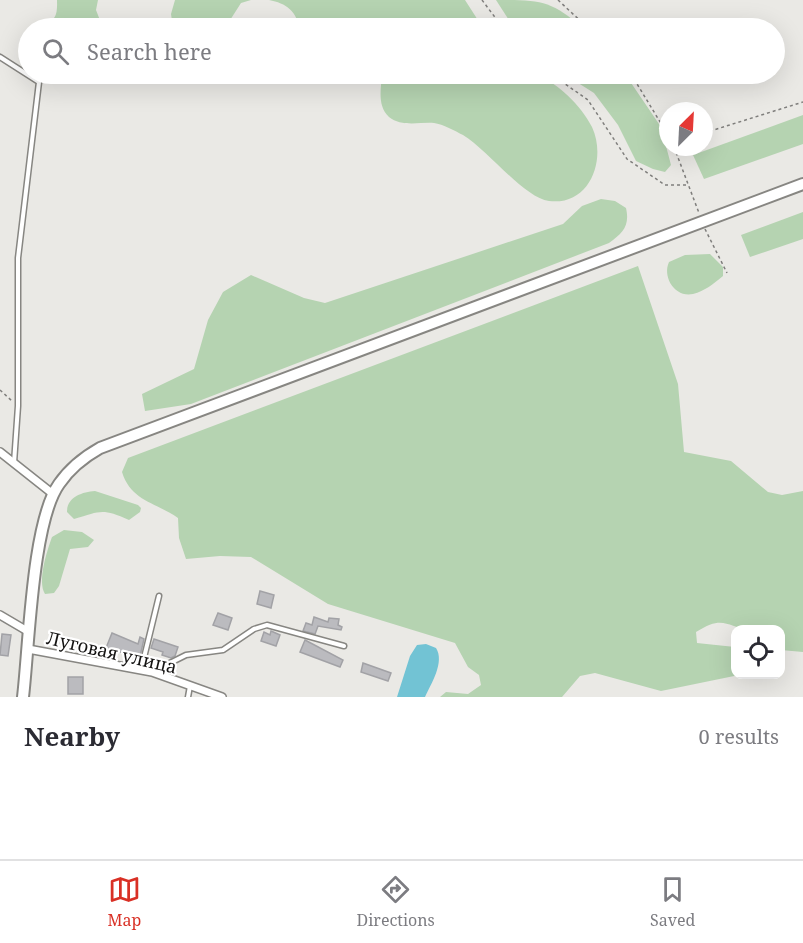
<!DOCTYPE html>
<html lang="en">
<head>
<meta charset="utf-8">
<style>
  body { margin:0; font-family:"Noto Serif",serif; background:#f7f7f7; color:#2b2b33 }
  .controls { position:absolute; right:18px; bottom:18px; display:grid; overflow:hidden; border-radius:12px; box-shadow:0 6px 24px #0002 }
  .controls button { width:54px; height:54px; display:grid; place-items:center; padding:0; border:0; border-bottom:2px solid #e1e1e2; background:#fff; color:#2b2b33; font:30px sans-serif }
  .compass { position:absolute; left:659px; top:102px; width:54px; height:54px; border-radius:50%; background:#fff; box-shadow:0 6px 24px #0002; rotate:24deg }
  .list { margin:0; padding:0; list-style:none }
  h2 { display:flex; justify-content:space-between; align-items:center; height:78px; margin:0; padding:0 24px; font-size:26px }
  h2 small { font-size:20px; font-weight:400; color:#7c7c81 }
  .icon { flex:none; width:33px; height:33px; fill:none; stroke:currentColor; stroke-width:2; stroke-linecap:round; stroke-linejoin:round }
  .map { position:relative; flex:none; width:803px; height:697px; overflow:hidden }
  .search { position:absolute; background:#fff; box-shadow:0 6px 24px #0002; left:18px; right:18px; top:18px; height:66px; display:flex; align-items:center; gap:15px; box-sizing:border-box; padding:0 21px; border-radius:33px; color:#7c7c81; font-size:22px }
  .sheet { height:162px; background:#fff }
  nav { display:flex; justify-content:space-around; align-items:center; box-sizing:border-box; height:84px; border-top:2px solid #e1e1e2; background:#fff; font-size:16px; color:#7c7c81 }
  nav a { display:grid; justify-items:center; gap:3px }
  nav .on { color:#d93025 }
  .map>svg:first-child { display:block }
  .green { fill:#b5d3b1 }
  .water { fill:#72c3d4 }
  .building { fill:#bbbbbf; stroke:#a2a2a6; stroke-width:1.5 }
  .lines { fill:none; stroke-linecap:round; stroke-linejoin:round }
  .lane-casing { stroke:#878682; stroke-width:7 }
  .street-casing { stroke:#878682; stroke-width:10 }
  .secondary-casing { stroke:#878682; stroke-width:14 }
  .path { stroke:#7f7e7c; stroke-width:1.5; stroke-dasharray:3 3; stroke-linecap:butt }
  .lane { stroke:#fff; stroke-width:4 }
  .street { stroke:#fff; stroke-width:7 }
  .secondary { stroke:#fff; stroke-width:10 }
  .labels { text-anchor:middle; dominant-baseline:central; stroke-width:4.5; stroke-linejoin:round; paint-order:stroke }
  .street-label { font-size:18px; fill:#141312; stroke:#fff }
</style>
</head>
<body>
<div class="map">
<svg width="803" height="697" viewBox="0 0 803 697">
  <rect width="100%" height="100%" fill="#eae9e5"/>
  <g class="green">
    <path d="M57 0H98L96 10 103 28H31C50 18 58 26 57 0Z"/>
    <path d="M175 0H251L241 3 225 28H173L171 14Z"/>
    <path d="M269 0H465L483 28H298C298 12 286 3 269 0Z"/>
    <path d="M496 0C541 0 550 0 583 28H514Z"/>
    <path d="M382 74H537C559 85 580 104 592 127 607 159 590 206 549 201 524 198 488 150 463 135 455 131 443 124 434 123 419 122 401 127 389 117 377 106 381 89 382 74Z"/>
    <path d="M564 74H625L661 127 671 165 665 172 653 169 636 161 618 125 594 93Z"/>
    <path d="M803 115V144L704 179 693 155Z"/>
    <path d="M601 199 615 201 626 208C630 226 623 233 609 243L191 404 145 411 142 394 194 369 208 320 223 292 251 275 304 298 325 303 563 224 582 206Z"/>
    <path d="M803 212V239L750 257 741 235Z"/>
    <path d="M710 254 723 267V276C713 284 705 291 693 294 675 298 662 277 669 262L685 255Z"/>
    <path d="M638 266 678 384 684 452 731 461 768 492 782 495 803 491V652L781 650 780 630C771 630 761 631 751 630 726 627 724 614 696 632L697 643 735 647 736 674 739 675 661 691 595 673 580 676 562 697H440L446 692 468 694 481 685 479 675 468 667 455 643 328 604 251 557 220 556 186 559 179 538 178 518C155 502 131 501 122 472L128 458Z"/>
    <path d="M95 491 138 505 141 508 140 512 129 520C102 508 101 511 74 519L67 512C67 497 82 492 95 491Z"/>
    <path d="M64 530 82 532 94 540 88 547 70 549 59 586 54 593 45 594C37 581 47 551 52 537Z"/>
  </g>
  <path class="water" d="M426 644 436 648C445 662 431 684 425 697H397L410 656 417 645Z"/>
  <g class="building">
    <path d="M260 591 274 595 271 608 257 604Z"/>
    <path d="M218 613 232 618 228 630 213 625Z"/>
    <path d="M314 617 328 622 329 618 339 619 338 625 342 627 341 630 318 626 315 634 303 631 306 623 312 625Z"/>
    <path d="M271 631 280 635 276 646 261 641 264 632 270 635Z"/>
    <path d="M112 633 138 644 140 637 144 639 139 661 134 659 135 656 106 648Z"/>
    <path d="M2 634 11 635 8 656 0 655Z"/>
    <path d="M154 639 178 647 175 656 171 658 162 655 163 652 151 648Z"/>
    <path d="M305 640 343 660 340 667 300 652Z"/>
    <path d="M363 663 391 673 388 681 361 672Z"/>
    <rect x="68" y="677" width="15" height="17"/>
  </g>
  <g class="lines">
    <defs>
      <g id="lane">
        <path d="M0 57 39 82 18 258V406L14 463"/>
        <path d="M141 670 159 596"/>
        <path d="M152 672 186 655 223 650 254 629 267 625 344 646"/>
        <path d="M188 697 190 686"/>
      </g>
      <g id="street">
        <path d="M0 452 53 494"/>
        <path d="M0 615 29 632"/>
        <path d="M28 649 152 672 222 697"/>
      </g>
      <path id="secondary" d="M23 697C29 647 32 522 59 484 70 468 84 457 100 448L803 184"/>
    </defs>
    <use href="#lane" class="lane-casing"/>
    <use href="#street" class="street-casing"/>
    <use href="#secondary" class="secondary-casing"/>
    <g class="path">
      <path d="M482 0 503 28"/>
      <path d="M558 0 588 28"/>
      <path d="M551 74 588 100 627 159 665 185H688"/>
      <path d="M631 74 668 135"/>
      <path d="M704 133 803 102"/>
      <path d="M674 147 699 213"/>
      <path d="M705 229 727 273"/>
      <path d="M0 390 12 401"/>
    </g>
    <use href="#lane" class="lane"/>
    <use href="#street" class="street"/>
    <use href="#secondary" class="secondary"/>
  </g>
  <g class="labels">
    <g class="street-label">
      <text transform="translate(112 652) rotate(13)">Луговая улица</text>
    </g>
  </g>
</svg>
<div class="controls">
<button><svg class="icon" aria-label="locate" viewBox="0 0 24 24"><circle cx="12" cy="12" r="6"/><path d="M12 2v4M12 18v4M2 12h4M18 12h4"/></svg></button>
</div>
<svg class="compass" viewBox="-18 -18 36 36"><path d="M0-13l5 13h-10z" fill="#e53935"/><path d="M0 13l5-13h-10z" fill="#7c7c81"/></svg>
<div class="search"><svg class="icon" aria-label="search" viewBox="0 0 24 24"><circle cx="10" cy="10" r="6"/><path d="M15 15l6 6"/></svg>Search here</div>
</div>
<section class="sheet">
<h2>Nearby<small>0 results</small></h2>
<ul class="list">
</ul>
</section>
<nav>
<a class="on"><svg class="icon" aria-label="map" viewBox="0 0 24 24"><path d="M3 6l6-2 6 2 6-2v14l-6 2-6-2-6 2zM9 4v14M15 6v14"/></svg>Map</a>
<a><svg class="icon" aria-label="directions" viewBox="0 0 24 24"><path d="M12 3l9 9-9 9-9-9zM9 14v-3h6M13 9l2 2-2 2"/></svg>Directions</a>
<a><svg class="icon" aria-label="saved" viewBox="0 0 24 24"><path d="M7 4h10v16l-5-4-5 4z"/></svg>Saved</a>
</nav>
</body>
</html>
